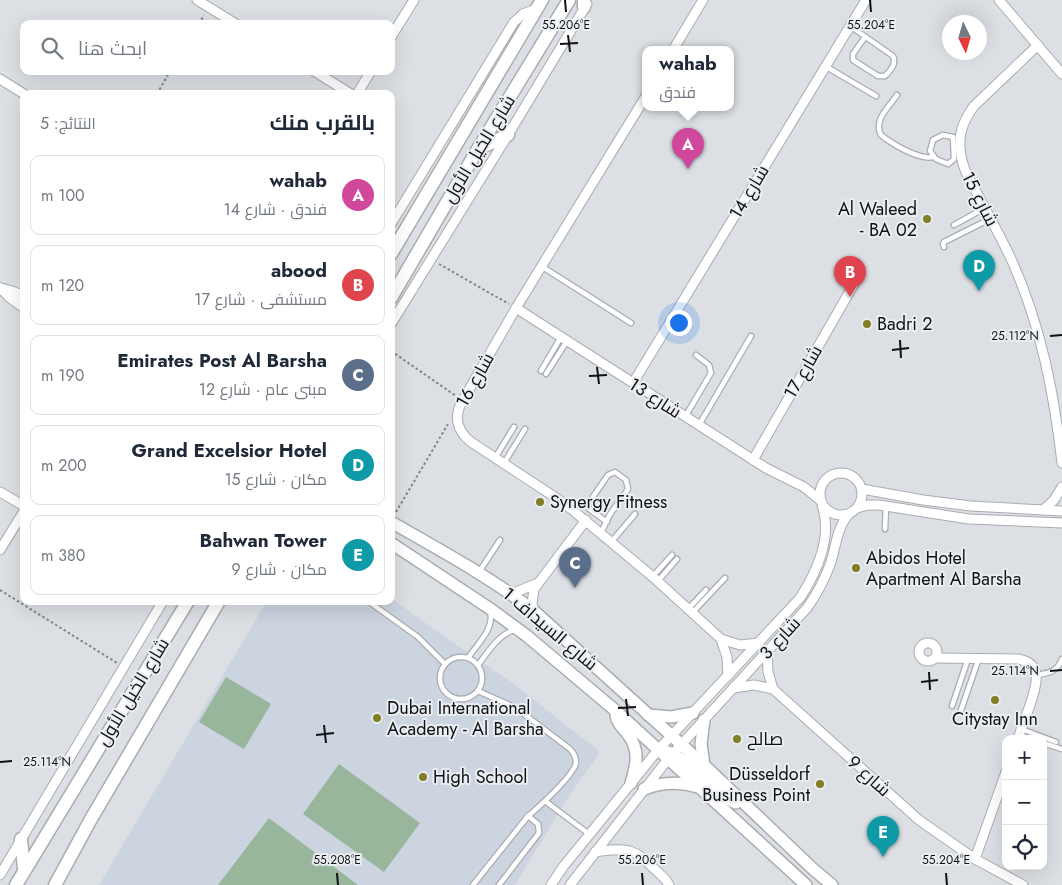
<!DOCTYPE html>
<html lang="ar">
<head>
<meta charset="utf-8">
<style>
  body { margin:0; font-family:Jost,Cairo,sans-serif; background:#f2f2f3; color:#1f2937; direction:rtl }
  .controls { position:absolute; right:15px; bottom:15px; display:grid; overflow:hidden; border-radius:10px; box-shadow:0 5px 20px #0002 }
  .controls button { width:45px; height:45px; display:grid; place-items:center; padding:0; border:0; border-bottom:1px solid #e0e1e3; background:#fff; color:#1f2937; font:25px sans-serif }
  .compass { position:absolute; left:942px; top:15px; width:45px; height:45px; border-radius:50%; background:#fff; box-shadow:0 5px 20px #0002; rotate:175deg }
  .you { position:absolute; left:678px; top:322px; width:18px; height:18px; margin:-12px; border:4px solid #fff; border-radius:50%; background:#1a73e8; box-shadow:0 0 0 8px #1a73e833 }
  .badge { display:grid; place-items:center; width:32px; height:32px; border-radius:50%; background:#807e26; color:#fff; font-size:16px; font-weight:700 }
  .pin { position:absolute; translate:-50% -41px; filter:drop-shadow(0 1px 2px #0008) }
  .pin::after { content:''; position:absolute; top:26px; width:18px; height:15px; background:inherit; clip-path:polygon(0 0,100% 0,50% 100%) }
  .popup { position:absolute; left:642px; top:46px; width:92px; height:65px; box-sizing:border-box; display:grid; place-content:center; border-radius:10px; background:#fff; filter:drop-shadow(0 1px 4px #0005); font-size:16px; white-space:nowrap; color:#747a83 }
  .popup b { font-size:19px; color:#1f2937 }
  .popup::after { content:''; position:absolute; left:50%; top:100%; margin-left:-10px; border:10px solid transparent; border-top-color:#fff }
  .list { margin:0; padding:0; list-style:none }
  h2 { display:flex; justify-content:space-between; align-items:center; height:65px; margin:0; padding:0 20px; font-size:21px }
  h2 small { font-size:16px; font-weight:400; color:#747a83 }
  .list li { display:grid; grid-template-columns:32px 1fr auto; gap:15px; align-items:center; box-sizing:border-box; height:80px; margin:0 10px 10px; padding:0 10px; border:1px solid #e0e1e3; border-radius:10px }
  .list b { display:block; font-size:19px; white-space:nowrap }
  .list p { margin:0; font-size:16px; white-space:nowrap; color:#747a83 }
  .list em { font-size:16px; font-style:normal; color:#747a83 }
  .icon { flex:none; width:28px; height:28px; fill:none; stroke:currentColor; stroke-width:2; stroke-linecap:round; stroke-linejoin:round }
  .map { position:relative; flex:none; width:1062px; height:885px; overflow:hidden; direction:ltr }
  .search { position:absolute; background:#fff; box-shadow:0 5px 20px #0002; left:20px; top:20px; width:375px; height:55px; display:flex; align-items:center; gap:12px; box-sizing:border-box; padding:0 18px; border-radius:10px; color:#747a83; font-size:19px }
  .panel { position:absolute; background:#fff; box-shadow:0 5px 20px #0002; left:20px; top:90px; width:375px; height:515px; border-radius:10px; direction:rtl }
  .map>svg:first-child { display:block }
  .built { fill:#cbd4df }
  .grass { fill:#97b69c }
  .lines { fill:none; stroke-linecap:round; stroke-linejoin:round }
  .service-casing { stroke:#a9acb1; stroke-width:7 }
  .minor-casing { stroke:#a9acb1; stroke-width:11 }
  .tertiary-casing { stroke:#a9acb1; stroke-width:14 }
  .secondary-casing { stroke:#a9acb1; stroke-width:15 }
  .path { stroke:#828488; stroke-width:2; stroke-dasharray:2.5 2.5; stroke-linecap:butt }
  .service { stroke:#fff; stroke-width:4.5 }
  .minor { stroke:#fff; stroke-width:9 }
  .tertiary { stroke:#fff; stroke-width:11 }
  .secondary { stroke:#fff; stroke-width:12 }
  .ticks { fill:none; stroke:#101113; stroke-width:2 }
  .poi-dot { fill:#807e26; stroke:#eaedf2; stroke-width:2 }
  .labels { text-anchor:middle; dominant-baseline:central; stroke-width:4; stroke-linejoin:round; paint-order:stroke }
  .street-label { font-size:18px; fill:#101113; stroke:#eaedf2 }
  .poi-label { font-size:18px; fill:#101113; stroke:#eaedf2; text-anchor:start }
  .ticks-label { font-size:12px; text-anchor:middle; fill:#101113; stroke:#eaedf2; stroke-width:4; stroke-linejoin:round; paint-order:stroke }
</style>
</head>
<body>
<div class="map">
<svg width="1062" height="885" viewBox="0 0 1062 885">
  <rect width="100%" height="100%" fill="#dce0e5"/>
  <path class="built" d="M391 598 442 635 514 684 600 752 567 799 515 885H99L267 601H391Z"/>
  <g class="grass">
    <path d="M226 677 271 704 244 749 199 722Z"/>
    <path d="M339 764 420 823 384 872 303 814Z"/>
    <path d="M269 818 358 885H218Z"/>
  </g>
  <g class="lines">
    <defs>
      <g id="service">
        <path d="M850 26 893 56C897 64 890 71 885 76H878L853 60V54L865 37"/>
        <path d="M825 66 876 96"/>
        <path d="M897 95C889 107 873 120 881 135 892 144 919 160 933 157"/>
        <path d="M680 108 690 114"/>
        <path d="M943 135 953 137 954 159 948 164 936 159 930 151 933 140Z"/>
        <path d="M954 225 985 208"/>
        <path d="M944 247 943 244 944 242 990 219"/>
        <path d="M541 266 631 323"/>
        <path d="M541 371 561 337"/>
        <path d="M546 374 567 341"/>
        <path d="M685 417 711 373 709 365 696 355"/>
        <path d="M699 425 751 336"/>
        <path d="M495 458 514 427"/>
        <path d="M504 463 525 429"/>
        <path d="M885 529 886 506"/>
        <path d="M601 532C605 526 607 519 611 513 616 505 623 497 628 489L626 480 615 472 608 475 588 504 589 509 607 522"/>
        <path d="M612 541 635 514"/>
        <path d="M479 572 500 540"/>
        <path d="M653 576 672 555"/>
        <path d="M658 581 677 559"/>
        <path d="M368 601 418 637 445 664"/>
        <path d="M688 609 706 590"/>
        <path d="M692 613 725 578"/>
        <circle cx="461" cy="678" r="21"/>
        <path d="M468 658C477 644 495 629 490 611"/>
        <path d="M478 665C488 652 498 635 514 630"/>
        <path d="M1037 675C1049 673 1057 672 1062 659"/>
        <path d="M952 706 968 659"/>
        <path d="M961 710 979 658"/>
        <path d="M1021 729 1056 742"/>
        <path d="M1019 735 1031 739"/>
        <path d="M1043 743 1062 749"/>
        <path d="M545 801 589 834"/>
        <path d="M473 885 528 816C538 808 574 775 576 763 576 758 574 753 570 749L516 708 478 691"/>
        <path d="M499 885 539 833 538 824 528 816"/>
      </g>
      <g id="minor">
        <path d="M197 0 236 24"/>
        <path d="M999 0 1062 74"/>
        <path d="M391 37 414 0"/>
        <path d="M1038 45 974 106C963 121 957 136 961 155 963 170 972 184 979 197 990 218 1002 239 1012 261 1041 326 1054 393 1062 463"/>
        <path d="M673 50 703 0"/>
        <path d="M314 71 351 94"/>
        <path d="M0 79 24 94"/>
        <path d="M357 94 371 71"/>
        <path d="M646 96 516 308 463 400C453 416 457 431 471 442L564 503 653 577 721 639 740 645 759 643"/>
        <path d="M391 224 514 22 523 14 538 8"/>
        <path d="M0 288 9 297 24 308"/>
        <path d="M1 288 12 291 24 296"/>
        <path d="M516 308 766 468 804 487 820 500"/>
        <path d="M391 324 508 135 587 4"/>
        <path d="M633 383 866 0"/>
        <path d="M753 460 854 284"/>
        <circle cx="841" cy="494" r="21"/>
        <path d="M862 489 923 500 971 506 1062 511"/>
        <path d="M0 492 24 506"/>
        <path d="M857 508 868 505H879L969 519 1062 523"/>
        <path d="M1043 510 1054 500 1062 487"/>
        <path d="M0 550 24 511"/>
        <path d="M511 594 538 583"/>
        <path d="M534 611 532 604 534 589 586 520"/>
        <path d="M721 639 727 657 728 676"/>
        <circle cx="928" cy="652" r="9"/>
        <path d="M767 652 768 672 773 689"/>
        <path d="M935 658 1018 659C1046 664 1035 690 1029 708 1025 718 1021 729 1018 739"/>
        <path d="M733 688 754 685 773 689 919 820 975 859 1023 885"/>
        <path d="M595 852C637 845 637 853 666 880L669 885"/>
        <path d="M975 859 1006 772"/>
        <path d="M0 875 163 601"/>
        <path d="M551 885 563 867 658 750 800 598C817 572 833 536 822 505"/>
        <path d="M570 885 668 759 807 608C817 594 825 579 831 562 836 546 837 527 849 514"/>
      </g>
      <g id="tertiary">
        <path d="M391 522C440 550 490 577 534 611L704 765 813 869 832 885"/>
        <path d="M391 543 489 608 527 636 616 711 806 885"/>
        <path d="M616 715C617 723 622 727 627 733 640 749 637 764 631 783"/>
        <path d="M648 715 671 717 693 713"/>
        <path d="M665 751C693 759 709 793 736 803"/>
        <path d="M704 765 701 744 704 720"/>
        <path d="M644 789C662 782 679 781 698 787"/>
      </g>
      <g id="secondary">
        <path d="M584 7V0"/>
        <path d="M478 149 508 135"/>
        <path d="M391 254 542 0"/>
        <path d="M391 298 478 149 569 0"/>
        <path d="M21 839 24 869"/>
        <path d="M16 885 188 601"/>
        <path d="M55 885 91 819 219 601"/>
      </g>
    </defs>
    <use href="#service" class="service-casing"/>
    <use href="#minor" class="minor-casing"/>
    <use href="#tertiary" class="tertiary-casing"/>
    <use href="#secondary" class="secondary-casing"/>
    <g class="path">
      <path d="M199 24 204 15"/>
      <path d="M157 94 170 71"/>
      <path d="M439 264 509 304"/>
      <path d="M391 351 456 396"/>
      <path d="M396 512 448 424"/>
      <path d="M0 590 117 663"/>
    </g>
    <use href="#service" class="service"/>
    <use href="#minor" class="minor"/>
    <use href="#tertiary" class="tertiary"/>
    <use href="#secondary" class="secondary"/>
  </g>
  <path class="ticks" d="M565 0 566 12M870 0 871 12M568 35 570 52M560 44 578 43M1050 336 1062 335M900 340 901 358M892 350 909 348M597 367 599 384M589 376 607 375M1050 671 1062 670M929 672 930 690M921 682 938 680M626 699 628 716M618 708 636 707M324 725 326 743M316 735 334 733M0 762 12 761M337 873 338 885M642 873 643 885M946 873 947 885"/>
  <g class="poi-dot">
    <circle cx="927" cy="219" r="5"/>
    <circle cx="867" cy="324" r="5"/>
    <circle cx="540" cy="502" r="5"/>
    <circle cx="856" cy="568" r="5"/>
    <circle cx="995" cy="700" r="5"/>
    <circle cx="377" cy="718" r="5"/>
    <circle cx="737" cy="739" r="5"/>
    <circle cx="423" cy="777" r="5"/>
    <circle cx="820" cy="784" r="5"/>
  </g>
  <g class="labels">
    <g class="street-label">
      <text transform="translate(479 149) rotate(-59)">شارع الخيل الأول</text>
      <text transform="translate(749 192) rotate(-59)">شارع 14</text>
      <text transform="translate(980 199) rotate(63)">شارع 15</text>
      <text transform="translate(803 372) rotate(-60)">شارع 17</text>
      <text transform="translate(475 380) rotate(-61)">شارع 16</text>
      <text transform="translate(655 398) rotate(33)">شارع 13</text>
      <text transform="translate(550 629) rotate(40)">شارع السيداف 1</text>
      <text transform="translate(780 638) rotate(-47)">شارع 3</text>
      <text transform="translate(133 692) rotate(-59)">شارع الخيل الأول</text>
      <text transform="translate(869 776) rotate(42)">شارع 9</text>
    </g>
    <g class="poi-label">
      <text x="917" y="209" text-anchor="end">Al Waleed<tspan x="917" dy="21">- BA 02</tspan></text>
      <text x="877" y="324">Badri 2</text>
      <text x="550" y="502">Synergy Fitness</text>
      <text x="866" y="558">Abidos Hotel<tspan x="866" dy="21">Apartment Al Barsha</tspan></text>
      <text x="387" y="708">Dubai International<tspan x="387" dy="21">Academy - Al Barsha</tspan></text>
      <text x="995" y="719" text-anchor="middle">Citystay Inn</text>
      <text x="747" y="739">صالح</text>
      <text x="810" y="774" text-anchor="end">Düsseldorf<tspan x="810" dy="21">Business Point</tspan></text>
      <text x="433" y="777">High School</text>
    </g>
  </g>
  <g class="ticks-label">
    <text x="566" y="29">55.206°E</text>
    <text x="871" y="29">55.204°E</text>
    <text x="1015" y="340">25.112°N</text>
    <text x="1015" y="675">25.114°N</text>
    <text x="47" y="766">25.114°N</text>
    <text x="337" y="864">55.208°E</text>
    <text x="642" y="864">55.206°E</text>
    <text x="946" y="864">55.204°E</text>
  </g>
</svg>
<div class="controls">
<button>+</button>
<button>−</button>
<button><svg class="icon" aria-label="locate" viewBox="0 0 24 24"><circle cx="12" cy="12" r="6"/><path d="M12 2v4M12 18v4M2 12h4M18 12h4"/></svg></button>
</div>
<svg class="compass" viewBox="-18 -18 36 36"><path d="M0-13l5 13h-10z" fill="#e53935"/><path d="M0 13l5-13h-10z" fill="#747a83"/></svg>
<div class="you"></div>
<div class="pin badge" style="left:688px;top:169px;background:#d1479c">A</div>
<div class="popup"><b>wahab</b>فندق</div>
<div class="pin badge" style="left:850px;top:297px;background:#e0444e">B</div>
<div class="pin badge" style="left:575px;top:588px;background:#5c6f8a">C</div>
<div class="pin badge" style="left:979px;top:291px;background:#0f9aa8">D</div>
<div class="pin badge" style="left:883px;top:857px;background:#0f9aa8">E</div>
<div class="search"><svg class="icon" aria-label="search" viewBox="0 0 24 24"><circle cx="10" cy="10" r="6"/><path d="M15 15l6 6"/></svg>ابحث هنا</div>
<section class="panel">
<h2>بالقرب منك<small>النتائج: 5</small></h2>
<ul class="list">
<li><span class="badge" style="background:#d1479c">A</span><div><b>wahab</b><p>فندق · شارع 14</p></div><em>100 m</em></li>
<li><span class="badge" style="background:#e0444e">B</span><div><b>abood</b><p>مستشفى · شارع 17</p></div><em>120 m</em></li>
<li><span class="badge" style="background:#5c6f8a">C</span><div><b>Emirates Post Al Barsha</b><p>مبنى عام · شارع 12</p></div><em>190 m</em></li>
<li><span class="badge" style="background:#0f9aa8">D</span><div><b>Grand Excelsior Hotel</b><p>مكان · شارع 15</p></div><em>200 m</em></li>
<li><span class="badge" style="background:#0f9aa8">E</span><div><b>Bahwan Tower</b><p>مكان · شارع 9</p></div><em>380 m</em></li>
</ul>
</section>
</div>
</body>
</html>
